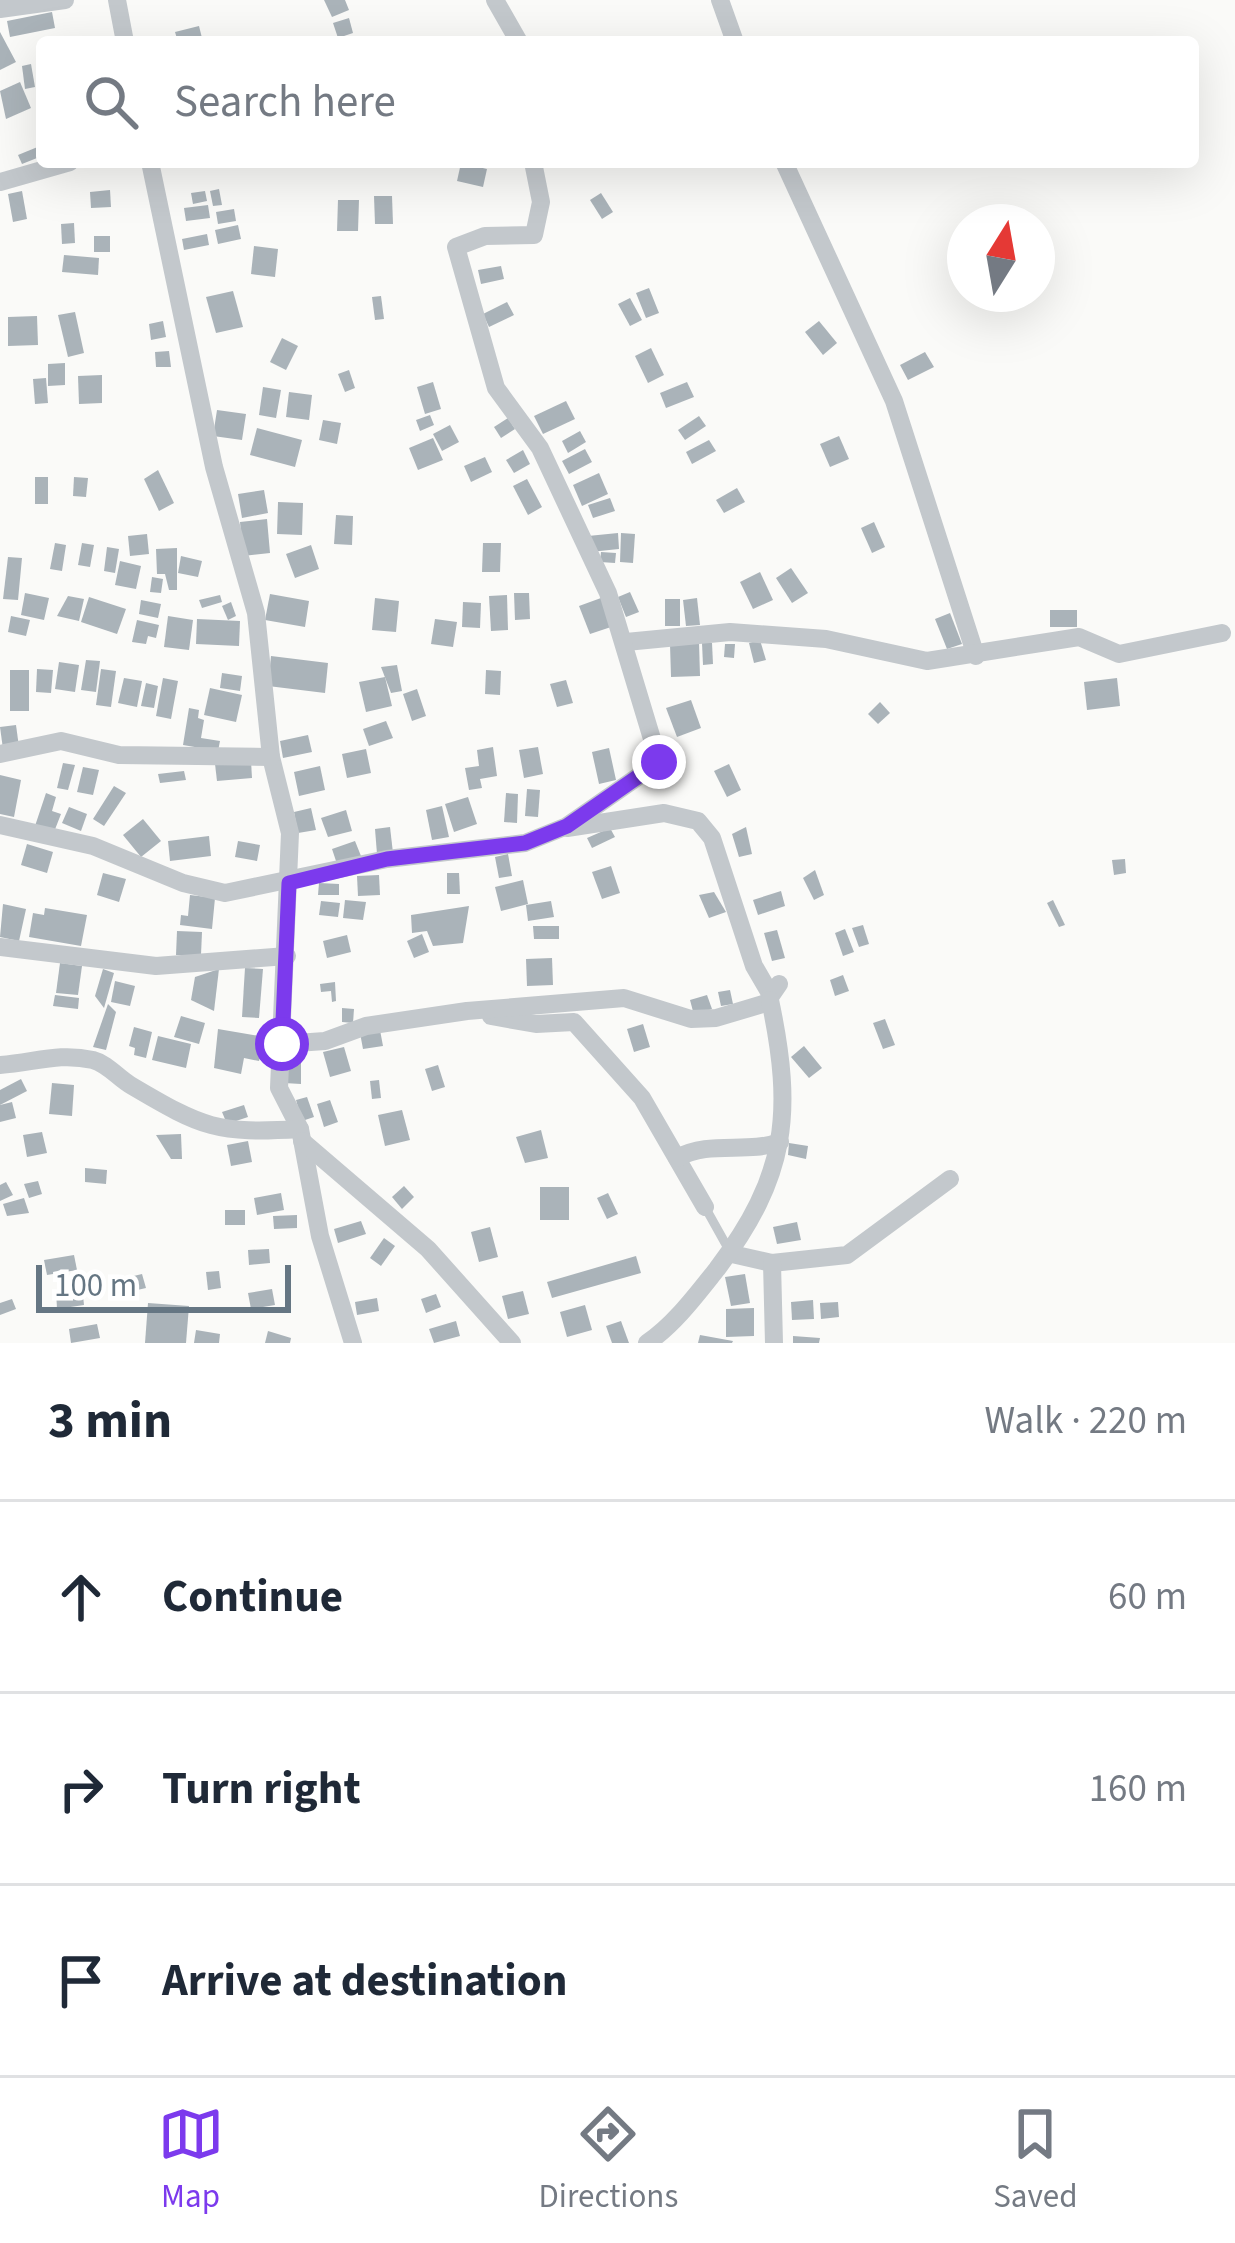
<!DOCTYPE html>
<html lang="en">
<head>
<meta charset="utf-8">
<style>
  body { margin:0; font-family:"Source Sans 3",sans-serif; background:#f2f2f3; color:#1f2937 }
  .compass { position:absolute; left:947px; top:204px; width:108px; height:108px; border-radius:50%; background:#fff; box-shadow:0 12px 48px #0002; rotate:11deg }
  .scale { position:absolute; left:36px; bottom:30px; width:255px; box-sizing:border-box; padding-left:12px; border:6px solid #657683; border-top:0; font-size:33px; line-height:42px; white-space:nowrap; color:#657683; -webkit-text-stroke:9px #fff; paint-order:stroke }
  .stop { position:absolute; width:36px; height:36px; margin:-27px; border:9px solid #7c3aed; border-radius:50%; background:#fff }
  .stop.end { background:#7c3aed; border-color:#fff; box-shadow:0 3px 12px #0008 }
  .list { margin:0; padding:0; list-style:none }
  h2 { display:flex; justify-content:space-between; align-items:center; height:156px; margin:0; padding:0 48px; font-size:51px }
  h2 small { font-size:39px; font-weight:400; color:#747a83 }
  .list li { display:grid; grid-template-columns:78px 1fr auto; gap:36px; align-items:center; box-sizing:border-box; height:192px; padding:0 48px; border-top:3px solid #e0e1e3 }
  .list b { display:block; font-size:45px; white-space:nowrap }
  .list em { font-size:39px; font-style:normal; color:#747a83 }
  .icon { flex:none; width:66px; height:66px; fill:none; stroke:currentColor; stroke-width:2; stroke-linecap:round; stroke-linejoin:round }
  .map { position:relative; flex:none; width:1235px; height:1343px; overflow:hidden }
  .search { position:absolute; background:#fff; box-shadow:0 12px 48px #0002; left:36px; right:36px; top:36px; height:132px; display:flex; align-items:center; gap:30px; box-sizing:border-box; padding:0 42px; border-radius:12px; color:#747a83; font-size:45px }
  .sheet { height:732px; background:#fff }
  nav { display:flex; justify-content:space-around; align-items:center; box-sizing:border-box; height:168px; border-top:3px solid #e0e1e3; background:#fff; font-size:33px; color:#747a83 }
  nav a { display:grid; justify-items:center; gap:6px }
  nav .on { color:#7c3aed }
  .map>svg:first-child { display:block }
  .building { fill:#aab3b9 }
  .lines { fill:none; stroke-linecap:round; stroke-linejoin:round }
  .lane { stroke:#c3c8cc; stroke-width:9 }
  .street { stroke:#c3c8cc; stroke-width:18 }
  .route { stroke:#7c3aed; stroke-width:15 }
</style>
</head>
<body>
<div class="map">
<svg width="1235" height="1343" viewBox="0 0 1235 1343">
  <rect width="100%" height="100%" fill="#fafaf8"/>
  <g class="building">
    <path d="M324 0H345L349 10 332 17Z"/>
    <path d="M52 12 55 28 10 37 7 21Z"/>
    <path d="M349 18 353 33 338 38 333 23Z"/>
    <path d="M199 26 203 42H178L175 32Z"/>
    <path d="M0 32 16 62 0 70Z"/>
    <path d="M31 64 35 87 25 89 22 66Z"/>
    <path d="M20 82 31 108 6 119 0 91Z"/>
    <path d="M40 146 42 156 22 164 18 155Z"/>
    <path d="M461 163 487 169 483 187 457 181Z"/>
    <path d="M219 189 222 205 213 206 210 191Z"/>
    <path d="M110 190 111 207 91 208 90 192Z"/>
    <path d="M22 191 27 219 13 222 8 194Z"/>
    <path d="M205 191 207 201 193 204 191 193Z"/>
    <path d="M601 193 613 212 602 219 590 200Z"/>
    <path d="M374 196H392L393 224H375Z"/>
    <path d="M338 200H359L358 231H337Z"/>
    <path d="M208 205 210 218 186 221 184 208Z"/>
    <path d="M234 209 236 221 218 224 216 212Z"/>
    <path d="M74 223 75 243 62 244 61 224Z"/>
    <path d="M238 225 241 239 218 244 215 230Z"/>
    <path d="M207 234 209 245 184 250 182 239Z"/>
    <rect x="94" y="236" width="16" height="16"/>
    <path d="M254 246 278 249 275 277 251 274Z"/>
    <path d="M64 255 99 258 98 275 62 272Z"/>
    <path d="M501 266 504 279 481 284 478 270Z"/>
    <path d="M649 288 659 313 646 318 636 293Z"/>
    <path d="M233 291 243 327 216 333 206 297Z"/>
    <path d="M981 294H1007L1012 297 1003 310Z"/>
    <path d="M381 296 384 319 375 320 372 297Z"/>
    <path d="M630 298 642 320 630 326 618 304Z"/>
    <path d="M507 302 514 315 489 327 483 314Z"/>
    <path d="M75 312 84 353 68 357 58 315Z"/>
    <path d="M37 316 38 345 8 346V317Z"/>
    <path d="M163 321 166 337 151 340 149 324Z"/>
    <path d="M819 321 837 343 823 355 805 332Z"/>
    <path d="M282 338 298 346 286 370 270 362Z"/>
    <path d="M651 348 664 375 648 383 635 356Z"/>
    <path d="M169 351 171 367H156L155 352Z"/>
    <path d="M925 352 934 367 908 380 900 365Z"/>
    <path d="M65 363V385L48 386V364Z"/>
    <path d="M349 370 355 388 345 392 338 374Z"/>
    <path d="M102 375V403L79 404 78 376Z"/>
    <path d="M46 378 48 403 35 404 33 379Z"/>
    <path d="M433 382 441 409 425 414 417 387Z"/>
    <path d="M687 382 694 397 666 408 660 393Z"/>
    <path d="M263 387 281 390 276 418 259 415Z"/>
    <path d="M289 392 312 395 309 420 286 417Z"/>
    <path d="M566 401 575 419 543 434 534 416Z"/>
    <path d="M217 410 246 414 242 440 213 436Z"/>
    <path d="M430 415 434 425 420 431 416 420Z"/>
    <path d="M699 416 706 426 685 440 678 430Z"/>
    <path d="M508 418 515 429 501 438 494 427Z"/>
    <path d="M323 420 341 423 337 444 319 440Z"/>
    <path d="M450 425 459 442 442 451 433 434Z"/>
    <path d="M257 428 302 440 295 467 250 455Z"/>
    <path d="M580 431 586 442 568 453 562 441Z"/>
    <path d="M839 436 849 459 830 467 820 444Z"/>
    <path d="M433 438 443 460 418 470 409 448Z"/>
    <path d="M709 440 716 451 692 464 686 452Z"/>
    <path d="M585 449 592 462 569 474 562 461Z"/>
    <path d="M523 450 530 464 514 473 506 460Z"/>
    <path d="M485 457 492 472 471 482 464 466Z"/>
    <path d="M158 470 174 503 159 511 144 479Z"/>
    <path d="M599 473 608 494 582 506 573 485Z"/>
    <rect x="35" y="477" width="13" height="27"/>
    <path d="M74 477 88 478 86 497 73 496Z"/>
    <path d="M527 479 542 507 528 515 513 486Z"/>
    <path d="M737 488 745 502 724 513 716 500Z"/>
    <path d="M264 490 268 513 242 518 238 494Z"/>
    <path d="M610 498 615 511 593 518 588 505Z"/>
    <path d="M278 502 303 503 302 535 277 534Z"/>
    <path d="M336 515 353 516 352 545 334 544Z"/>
    <path d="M267 519 270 553 243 556 240 522Z"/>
    <path d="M874 522 885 547 872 553 861 528Z"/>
    <path d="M618 533 619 549 590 552 588 536Z"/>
    <path d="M621 533 635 534 633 563 620 562Z"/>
    <path d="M147 534 149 554 130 556 128 536Z"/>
    <path d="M55 543 66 545 62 571 50 569Z"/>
    <path d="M82 543 94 545 90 567 78 565Z"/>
    <path d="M483 543H501L500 572H482Z"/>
    <path d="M311 545 319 569 295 578 286 554Z"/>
    <path d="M107 547 119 549 115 573 104 571Z"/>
    <path d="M177 548V590H169L165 574H157L156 549Z"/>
    <path d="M601 552 616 553 615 563 600 562Z"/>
    <path d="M181 556 202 561 198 577 178 573Z"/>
    <path d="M8 557 22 558 18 600 3 599Z"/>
    <path d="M120 561 141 566 136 589 115 585Z"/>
    <path d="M791 568 808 593 792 603 776 578Z"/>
    <path d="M760 572 773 600 753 609 740 582Z"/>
    <path d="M152 577 163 579 161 593 150 592Z"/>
    <path d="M630 592 639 612 626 617 618 597Z"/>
    <path d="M25 593 49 598 44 620 21 615Z"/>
    <path d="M514 593H529L530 619 515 620Z"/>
    <path d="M270 594 309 601 305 627 265 620Z"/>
    <path d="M220 595 222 602 202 608 199 600Z"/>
    <path d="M507 595 508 630 491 631 489 596Z"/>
    <path d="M68 596 84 599 79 621 57 616Z"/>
    <path d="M89 597 126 609 117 634 81 622Z"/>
    <path d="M375 598 399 601 396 632 372 630Z"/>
    <path d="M601 598 611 627 590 634 579 606Z"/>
    <path d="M697 598 700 625 686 626 683 600Z"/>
    <rect x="665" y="599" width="15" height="27"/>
    <path d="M141 600 161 604 158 618 139 614Z"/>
    <path d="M231 602 236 616 228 620 222 606Z"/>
    <path d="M463 602 481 603 480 628 462 627Z"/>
    <rect x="1050" y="610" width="27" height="17"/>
    <path d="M950 613 962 644 947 649 935 619Z"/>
    <path d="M11 616 30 620 26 636 8 632Z"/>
    <path d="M168 616 193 620 189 650 164 647Z"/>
    <path d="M197 619 240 621 239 646 196 644Z"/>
    <path d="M435 619 457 622 453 647 431 644Z"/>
    <path d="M137 620 159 625 156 638 148 636 146 644 132 642Z"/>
    <path d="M760 640 766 660 754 663 749 643Z"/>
    <path d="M699 642 700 676 671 677 670 644Z"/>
    <path d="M702 643H712L713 664 703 665Z"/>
    <path d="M725 644H735L734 658 724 657Z"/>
    <path d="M271 656 328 663 325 693 268 686Z"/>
    <path d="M86 660 100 661 96 692 81 690Z"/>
    <path d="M59 662 79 665 75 692 55 689Z"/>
    <path d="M397 665 402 691 391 693 381 667Z"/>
    <path d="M37 669 53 670 51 693 36 692Z"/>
    <path d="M101 669 116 671 111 707 96 705Z"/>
    <rect x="10" y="670" width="19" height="41"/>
    <path d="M486 670 501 671 500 695 485 694Z"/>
    <path d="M222 673 242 676 240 691 220 688Z"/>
    <path d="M385 677 392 706 366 712 359 682Z"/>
    <path d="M124 678 142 681 137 707 118 703Z"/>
    <path d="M163 678 178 681 171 719 156 716Z"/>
    <path d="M1117 678 1120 706 1087 710 1084 682Z"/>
    <path d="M566 680 573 703 557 707 550 684Z"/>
    <path d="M146 683 158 686 154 708 141 706Z"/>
    <path d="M210 688 242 695 236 722 204 715Z"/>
    <path d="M417 689 426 716 412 721 403 694Z"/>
    <path d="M691 700 701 728 677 737 666 708Z"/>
    <path d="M880 702 890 713 878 724 868 714Z"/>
    <path d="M189 708 199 710 198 718 204 720 201 738 220 741 218 751 183 745Z"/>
    <path d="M386 721 393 738 369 746 363 729Z"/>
    <path d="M16 725 19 747 3 749 0 727Z"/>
    <path d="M308 735 312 752 283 758 280 741Z"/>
    <path d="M493 747 497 776 480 779 482 788 469 790 465 768 479 766 477 750Z"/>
    <path d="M538 747 543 774 524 778 519 750Z"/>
    <path d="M609 748 616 780 599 784 592 752Z"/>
    <path d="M366 749 371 773 347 778 342 754Z"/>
    <path d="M251 761 252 778 217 781 215 764Z"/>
    <path d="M63 763 75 765 68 790 57 788Z"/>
    <path d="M729 764 741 790 727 797 714 771Z"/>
    <path d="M320 766 325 790 299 796 294 772Z"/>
    <path d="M83 767 99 770 93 795 77 792Z"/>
    <path d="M184 771 186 780 160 783 158 774Z"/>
    <path d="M0 775 21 780 14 817 0 814Z"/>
    <path d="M114 786 126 793 104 826 93 819Z"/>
    <path d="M527 789 540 790 538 817 525 816Z"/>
    <path d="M46 793 56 797 52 811 61 814 54 832 35 826Z"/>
    <path d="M506 793 518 794 517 823 504 822Z"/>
    <path d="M468 797 477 824 454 832 445 804Z"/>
    <path d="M442 806 449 837 432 840 426 810Z"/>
    <path d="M69 807 87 814 81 831 62 823Z"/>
    <path d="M311 808 316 830 298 833 294 812Z"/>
    <path d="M346 810 352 831 328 837 321 818Z"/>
    <path d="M143 819 161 841 141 857 123 835Z"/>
    <path d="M390 827 393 853 377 854 375 829Z"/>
    <path d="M746 827 752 854 739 857 732 834Z"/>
    <path d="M610 828 615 837 592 848 587 838Z"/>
    <path d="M209 836 211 856 170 861 168 841Z"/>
    <path d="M238 841 260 845 257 861 235 857Z"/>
    <path d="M355 841 361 856 337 864 332 849Z"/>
    <path d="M27 844 53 852 47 873 21 865Z"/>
    <path d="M508 854 512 876 499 878 495 857Z"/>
    <path d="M1125 859 1126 873 1114 875 1112 860Z"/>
    <path d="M611 866 620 893 602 899 592 872Z"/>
    <path d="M815 870 824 895 814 900 803 878Z"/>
    <path d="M103 873 126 879 119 902 97 895Z"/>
    <path d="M447 873H459L460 894H447Z"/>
    <path d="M379 875 380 895 358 896 357 876Z"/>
    <path d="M523 880 528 904 501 911 495 887Z"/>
    <path d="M319 883 339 884V895H318Z"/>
    <path d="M781 891 785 906 758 915 753 900Z"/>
    <path d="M714 892 726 912 709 918 699 895Z"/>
    <path d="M190 895 215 898 212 929 180 925 181 915 188 916Z"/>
    <path d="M345 900 366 902 363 920 343 918Z"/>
    <path d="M1053 900 1065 925 1059 927 1047 903Z"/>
    <path d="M321 901 340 903 338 917 319 915Z"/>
    <path d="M551 901 554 917 528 921 526 905Z"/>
    <path d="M3 904 26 909 19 941 0 937Z"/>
    <path d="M469 906 463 943 433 946 427 931 412 933 411 915Z"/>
    <path d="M45 908 87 915 81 946 29 937 33 913 44 915Z"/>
    <path d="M863 925 869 944 859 947 852 928Z"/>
    <path d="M533 926H559V939H534Z"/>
    <path d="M845 929 854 952 843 956 835 933Z"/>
    <path d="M777 930 785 958 772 961 764 933Z"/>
    <path d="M177 931 202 932 201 955H176Z"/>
    <path d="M422 934 429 952 414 958 407 941Z"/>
    <path d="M347 935 351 952 327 958 323 941Z"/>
    <path d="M552 958 553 985 527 986 526 959Z"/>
    <path d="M60 963 82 966 78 995 56 993Z"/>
    <path d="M245 968 263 969 259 1018 242 1017Z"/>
    <path d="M103 969 114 973 104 1008 95 996Z"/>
    <path d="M219 969 214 1011 191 1000 195 977Z"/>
    <path d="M843 975 849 991 835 996 830 980Z"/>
    <path d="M115 981 135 986 130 1006 111 1002Z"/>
    <path d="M335 982 336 1001 332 1002 331 991 321 992 320 984Z"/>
    <path d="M730 990 733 1004 721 1006 718 992Z"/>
    <path d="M55 995 79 998 78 1009 53 1006Z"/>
    <path d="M707 995 712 1009 694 1015 690 1000Z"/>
    <path d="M108 1004 116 1012 106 1050 93 1047Z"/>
    <path d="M342 1008 354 1009 353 1023 342 1022Z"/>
    <path d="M181 1016 205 1023 199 1044 174 1037Z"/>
    <path d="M885 1019 895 1045 883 1049 873 1023Z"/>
    <path d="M643 1024 650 1047 634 1052 627 1029Z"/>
    <path d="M134 1027 152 1032 146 1058 134 1055 135 1048 129 1046Z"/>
    <path d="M218 1029 271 1038 267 1060 262 1059 263 1045 259 1061 244 1058 241 1074 214 1068Z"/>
    <path d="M380 1030 383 1046 363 1049 360 1033Z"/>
    <path d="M158 1036 191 1044 186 1068 152 1060Z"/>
    <path d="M804 1046 822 1068 809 1078 791 1057Z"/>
    <path d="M344 1047 351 1071 330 1077 323 1052Z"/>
    <path d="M284 1054H301V1084L284 1083Z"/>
    <path d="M438 1065 445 1087 432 1091 425 1069Z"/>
    <path d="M21 1079 27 1091 0 1105V1090Z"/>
    <path d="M379 1080 381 1098 372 1099 370 1081Z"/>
    <path d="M52 1083 74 1085 72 1116 49 1114Z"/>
    <path d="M307 1097 314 1117 302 1121 296 1100Z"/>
    <path d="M330 1100 338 1122 324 1127 317 1104Z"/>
    <path d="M12 1102 16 1118 0 1122V1105Z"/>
    <path d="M244 1105 248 1117 227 1124 222 1112Z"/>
    <path d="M402 1110 410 1140 385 1146 378 1115Z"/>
    <path d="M541 1130 548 1158 525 1163 516 1137Z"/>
    <path d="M42 1132 47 1153 27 1157 23 1135Z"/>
    <path d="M181 1134 182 1159H171L156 1135Z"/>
    <path d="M248 1141 252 1162 231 1166 227 1145Z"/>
    <path d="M789 1143 808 1146 806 1159 788 1155Z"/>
    <path d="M85 1168 107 1170 106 1184 85 1182Z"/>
    <path d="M38 1181 42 1194 29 1198 24 1184Z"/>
    <path d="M6 1182 13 1195 0 1201V1185Z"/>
    <path d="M404 1186 414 1197 402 1209 392 1197Z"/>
    <rect x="540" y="1187" width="29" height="33"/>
    <path d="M281 1193 284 1210 257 1215 254 1198Z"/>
    <path d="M608 1193 618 1214 607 1219 597 1198Z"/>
    <path d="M24 1198 29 1213 7 1216 3 1204Z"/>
    <rect x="225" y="1210" width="20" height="15"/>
    <path d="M297 1215V1228L274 1229 273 1216Z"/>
    <path d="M361 1221 366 1234 338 1243 334 1229Z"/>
    <path d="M797 1222 801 1240 777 1244 773 1227Z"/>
    <path d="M490 1227 498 1257 479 1262 471 1232Z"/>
    <path d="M384 1238 395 1246 381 1266 370 1258Z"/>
    <path d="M269 1249 270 1263 249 1265 248 1250Z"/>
    <path d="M74 1255 77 1270 47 1275 44 1260Z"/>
    <path d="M636 1256 641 1273 552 1298 547 1282Z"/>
    <path d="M219 1271 221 1288 208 1290 206 1272Z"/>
    <path d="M142 1274 146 1288 120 1294 117 1280Z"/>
    <path d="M745 1274 750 1303 731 1306 725 1277Z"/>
    <path d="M82 1286 84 1305 57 1309 56 1290Z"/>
    <path d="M272 1289 275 1305 251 1309 248 1293Z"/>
    <path d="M523 1291 529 1314 508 1319 502 1296Z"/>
    <path d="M436 1294 441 1307 426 1313 421 1299Z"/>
    <path d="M377 1298 379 1311 357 1315 355 1302Z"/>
    <path d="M12 1299 16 1309 0 1315V1303Z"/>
    <path d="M813 1300 814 1319 792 1320 791 1302Z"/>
    <path d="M838 1302 839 1317 821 1319 820 1303Z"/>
    <path d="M148 1303 189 1306 186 1343H145Z"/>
    <path d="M585 1305 592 1330 567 1337 560 1312Z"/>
    <path d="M754 1308V1336L726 1337V1309Z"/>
    <path d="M456 1321 460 1336 434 1343 429 1329Z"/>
    <path d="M621 1321 629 1343H612L606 1326Z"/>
    <path d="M97 1324 100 1338 71 1343 69 1329Z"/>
    <path d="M196 1330 220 1334 219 1343H194Z"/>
    <path d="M268 1331 291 1338 290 1343H265Z"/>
    <path d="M700 1335 733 1341 732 1343H698Z"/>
    <path d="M793 1336 820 1338 819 1343H793Z"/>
  </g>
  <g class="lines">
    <path class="lane" d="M705 1207 729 1250"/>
    <g class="street">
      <path d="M117 0 125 42"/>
      <path d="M495 0 519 42"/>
      <path d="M720 0 735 42"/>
      <path d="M0 9 65 0"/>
      <path d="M150 162 214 467 256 613 271 757 290 833 279 1088 300 1129 320 1236 353 1343"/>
      <path d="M784 162 894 401 976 656"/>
      <path d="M0 182 70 162"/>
      <path d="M626 642 730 632 826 639 927 661 1079 637 1119 654 1222 633"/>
      <path d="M0 754 61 741 119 755 271 757"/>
      <path d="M0 825 93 846 183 883 225 893 387 859 525 843 567 826 659 762 608 593 540 448 496 388 456 247 485 236 534 235 541 202 533 162"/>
      <path d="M567 828 664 813 698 821 712 838 754 966 768 990"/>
      <path d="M0 947 156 966 287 956"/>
      <path d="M491 1016 536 1024 574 1022 642 1098 705 1207"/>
      <path d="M282 1044 325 1041 366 1026 467 1011 624 998 691 1019 716 1018 766 1003 779 984"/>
      <path d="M0 1065C34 1063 58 1052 93 1060 108 1064 118 1078 132 1086 203 1128 217 1134 300 1129"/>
      <path d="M302 1141 428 1249 512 1343"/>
      <path d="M677 1158C710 1140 746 1154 780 1142"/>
      <path d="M732 1254 772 1263 847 1255 950 1179"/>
      <path d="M772 1263 774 1343"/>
      <path d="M647 1343C674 1325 697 1294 717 1269 787 1176 794 1114 770 1000"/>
    </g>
  </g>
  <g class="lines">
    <path class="route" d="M282 1044 289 883 387 859 525 843 567 826 659 762"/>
  </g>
</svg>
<svg class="compass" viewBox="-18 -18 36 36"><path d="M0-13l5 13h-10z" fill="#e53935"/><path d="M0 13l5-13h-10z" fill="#747a83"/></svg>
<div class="scale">100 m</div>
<div class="stop" style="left:282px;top:1044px"></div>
<div class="stop end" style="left:659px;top:762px"></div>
<div class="search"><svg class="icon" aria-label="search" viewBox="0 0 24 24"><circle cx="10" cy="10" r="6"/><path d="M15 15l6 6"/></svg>Search here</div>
</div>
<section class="sheet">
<h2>3 min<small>Walk · 220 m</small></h2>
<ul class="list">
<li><svg class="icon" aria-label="ahead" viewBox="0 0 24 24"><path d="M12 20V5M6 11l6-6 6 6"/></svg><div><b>Continue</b></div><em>60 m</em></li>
<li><svg class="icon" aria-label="right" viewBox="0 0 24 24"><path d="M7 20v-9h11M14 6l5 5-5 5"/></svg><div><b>Turn right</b></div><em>160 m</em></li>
<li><svg class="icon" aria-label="arrive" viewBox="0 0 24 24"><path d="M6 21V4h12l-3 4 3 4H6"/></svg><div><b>Arrive at destination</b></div></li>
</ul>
</section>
<nav>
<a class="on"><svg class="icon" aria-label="map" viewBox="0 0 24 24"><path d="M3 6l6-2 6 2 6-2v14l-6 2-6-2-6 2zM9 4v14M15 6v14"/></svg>Map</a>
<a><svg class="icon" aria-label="directions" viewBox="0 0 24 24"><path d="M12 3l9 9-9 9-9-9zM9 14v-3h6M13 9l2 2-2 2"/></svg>Directions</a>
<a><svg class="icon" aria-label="saved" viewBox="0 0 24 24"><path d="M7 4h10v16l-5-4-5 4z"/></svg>Saved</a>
</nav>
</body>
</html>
